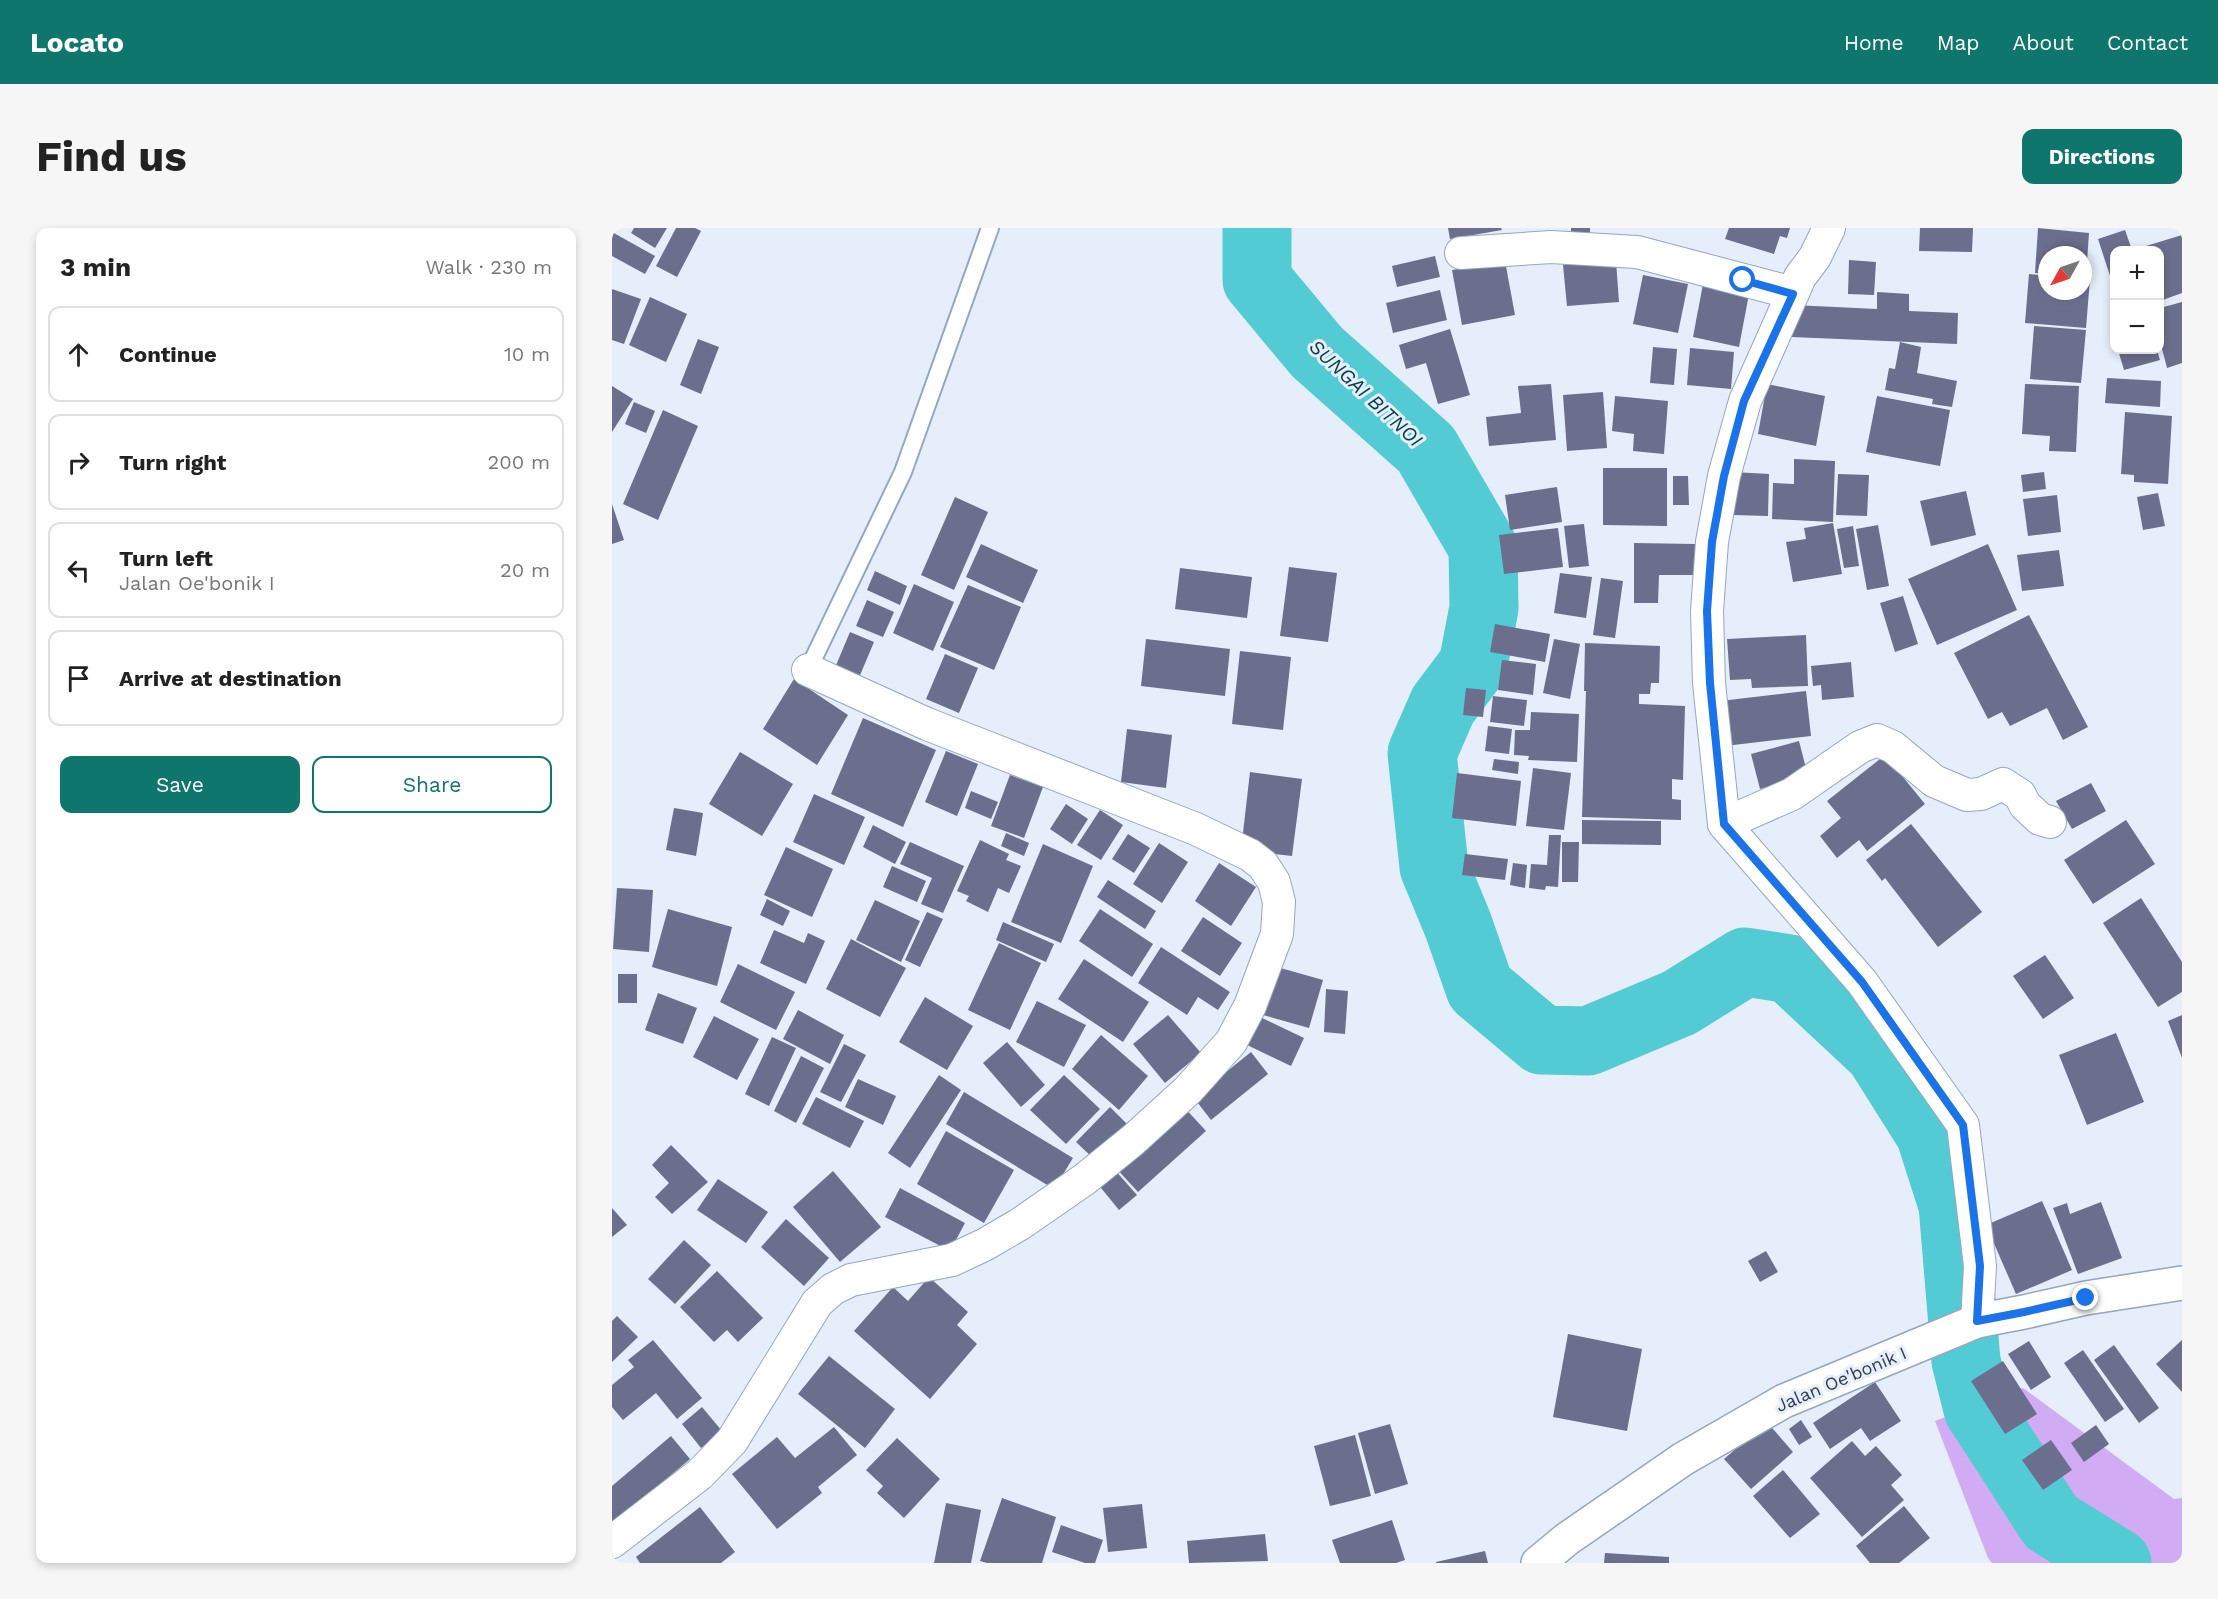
<!DOCTYPE html>
<html lang="en">
<head>
<meta charset="utf-8">
<style>
  body { margin:0; font-family:"Work Sans",sans-serif; background:#f6f6f6; color:#222 }
  .controls { position:absolute; right:18px; top:18px; display:grid; overflow:hidden; border-radius:12px; box-shadow:0 3px 9px #0003 }
  .controls button { width:54px; height:54px; display:grid; place-items:center; padding:0; border:0; border-bottom:2px solid #e0e0e0; background:#fff; color:#222; font:30px sans-serif }
  .compass { position:absolute; left:1426px; top:18px; width:54px; height:54px; border-radius:50%; background:#fff; box-shadow:0 3px 9px #0003; rotate:230deg }
  .stop { position:absolute; width:18px; height:18px; margin:-14px; border:4px solid #1a73e8; border-radius:50%; background:#fff }
  .stop.end { background:#1a73e8; border-color:#fff; box-shadow:0 2px 6px #0008 }
  .list { margin:0; padding:0; list-style:none }
  h2 { display:flex; justify-content:space-between; align-items:center; height:78px; margin:0; padding:0 24px; font-size:26px }
  h2 small { font-size:20px; font-weight:400; color:#767676 }
  .list li { display:grid; grid-template-columns:39px 1fr auto; gap:18px; align-items:center; box-sizing:border-box; height:96px; margin:0 12px 12px; padding:0 12px; border:2px solid #e0e0e0; border-radius:12px }
  .list b { display:block; font-size:22px; white-space:nowrap }
  .list p { margin:0; font-size:20px; white-space:nowrap; color:#767676 }
  .list em { font-size:20px; font-style:normal; color:#767676 }
  .actions { display:flex; gap:12px; padding:18px 24px }
  .actions a { flex:1; padding:14px 0; border:2px solid #0f766e; border-radius:12px; text-align:center; font-size:21px; color:#0f766e }
  .actions .main { background:#0f766e; color:#fff }
  .icon { flex:none; width:33px; height:33px; fill:none; stroke:currentColor; stroke-width:2; stroke-linecap:round; stroke-linejoin:round }
  .map { position:relative; flex:none; width:1570px; height:1335px; overflow:hidden; border-radius:12px }
  header { display:flex; align-items:center; gap:36px; box-sizing:border-box; height:84px; padding:0 30px; background:#0f766e; color:#fff }
  header strong { font-size:28px }
  nav { display:flex; gap:33px; margin-inline-start:auto; font-size:21px }
  .intro { display:flex; align-items:center; justify-content:space-between; box-sizing:border-box; height:144px; padding:0 36px }
  h1 { margin:0; font-size:42px }
  .button { padding:15px 27px; border-radius:12px; background:#0f766e; color:#fff; font-size:21px; font-weight:700 }
  main { display:flex; gap:36px; padding:0 36px }
  aside { flex:1; background:#fff; border-radius:12px; box-shadow:0 3px 9px #0003 }
  .map>svg:first-child { display:block }
  .forest { fill:#d1acf4 }
  .lines { fill:none; stroke-linecap:round; stroke-linejoin:round }
  .river { stroke:#53cbd5; stroke-width:69 }
  .building { fill:#6c6e8d }
  .lane-casing { stroke:#92a7c3; stroke-width:20 }
  .street-casing { stroke:#92a7c3; stroke-width:34 }
  .secondary-casing { stroke:#92a7c3; stroke-width:36 }
  .lane { stroke:#fff; stroke-width:16 }
  .street { stroke:#fff; stroke-width:32 }
  .secondary { stroke:#fff; stroke-width:33 }
  .route { stroke:#1a73e8; stroke-width:8 }
  .labels { text-anchor:middle; dominant-baseline:central; stroke-width:6; stroke-linejoin:round; paint-order:stroke }
  .street-label { font-size:18px; fill:#323b47; stroke:#e5eefa }
  .water-label { font-size:20px; font-style:italic; fill:#053f43; stroke:#e5eefa }
</style>
</head>
<body>
<header>
<strong>Locato</strong>
<nav><a>Home</a><a>Map</a><a>About</a><a>Contact</a></nav>
</header>
<div class="intro"><h1>Find us</h1><a class="button">Directions</a></div>
<main>
<aside>
<h2>3 min<small>Walk · 230 m</small></h2>
<ul class="list">
<li><svg class="icon" aria-label="ahead" viewBox="0 0 24 24"><path d="M12 20V5M6 11l6-6 6 6"/></svg><div><b>Continue</b></div><em>10 m</em></li>
<li><svg class="icon" aria-label="right" viewBox="0 0 24 24"><path d="M7 20v-9h11M14 6l5 5-5 5"/></svg><div><b>Turn right</b></div><em>200 m</em></li>
<li><svg class="icon" aria-label="left" viewBox="0 0 24 24"><path d="M17 20v-9H6M10 6l-5 5 5 5"/></svg><div><b>Turn left</b><p>Jalan Oe'bonik I</p></div><em>20 m</em></li>
<li><svg class="icon" aria-label="arrive" viewBox="0 0 24 24"><path d="M6 21V4h12l-3 4 3 4H6"/></svg><div><b>Arrive at destination</b></div></li>
</ul>
<div class="actions"><a class="main">Save</a><a>Share</a></div>
</aside>
<div class="map">
<svg width="1570" height="1335" viewBox="0 0 1570 1335">
  <rect width="100%" height="100%" fill="#e5eefa"/>
  <path class="forest" d="M1411 1160 1562 1271 1570 1270V1335H1380L1376 1330 1323 1193Z"/>
  <g class="lines">
    <path class="river" d="M645 0V52L705 124 814 221 871 319 872 380 861 437 831 477 810 525 822 639 846 697 868 760 930 812 976 813 1067 775 1133 734 1178 741 1267 824 1318 905 1341 977 1354 1133 1366 1181 1439 1294 1505 1335"/>
  </g>
  <g class="building">
    <path d="M22 0H55L43 20 19 5Z"/>
    <path d="M64 0H83L89 3 65 49 44 38Z"/>
    <path d="M836 0H889L890 2 838 11Z"/>
    <path d="M959 0H978V19L959 18Z"/>
    <path d="M1117 0H1178L1175 10 1168 8 1162 26 1113 11Z"/>
    <path d="M1308 0H1361L1360 24 1307 23Z"/>
    <path d="M1426 0 1477 5 1474 49H1471V27H1435V46L1423 45Z"/>
    <path d="M1513 2 1520 22H1502V60L1486 11Z"/>
    <path d="M0 4 43 28 33 46 0 28Z"/>
    <path d="M1570 7V65L1548 73V22H1521Z"/>
    <path d="M823 28 828 49 785 59 780 38Z"/>
    <path d="M1237 32 1264 34 1262 67 1236 66Z"/>
    <path d="M893 33 903 87 850 97 840 42Z"/>
    <path d="M1004 33 1007 74 955 78 951 37Z"/>
    <path d="M1417 46 1435 48V63H1471V51H1478L1474 100 1413 95Z"/>
    <path d="M1031 47 1076 56 1066 105 1021 96Z"/>
    <path d="M1091 56 1137 66 1127 119 1081 109Z"/>
    <path d="M0 61 29 71 12 116 0 112Z"/>
    <path d="M828 62 835 92 781 105 774 75Z"/>
    <path d="M1265 64 1297 66V83L1346 85 1345 116 1180 109 1181 77 1265 81Z"/>
    <path d="M38 69 75 86 54 134 17 117Z"/>
    <path d="M1570 74V135L1555 140 1548 113V80Z"/>
    <path d="M1422 98 1474 102 1469 155 1418 151Z"/>
    <path d="M838 101 858 167 826 176 814 135 794 141 787 117Z"/>
    <path d="M86 111 107 119 89 166 68 157Z"/>
    <path d="M1288 114 1309 119 1305 145 1345 153 1340 179 1320 176 1321 171 1273 162 1277 140 1283 141Z"/>
    <path d="M1041 119 1065 121 1062 157 1038 155Z"/>
    <path d="M1078 120 1122 124 1119 161 1075 157Z"/>
    <path d="M1506 122H1545L1548 132 1512 142Z"/>
    <path d="M1495 150 1549 153 1548 179 1493 175Z"/>
    <path d="M939 156 944 212 877 218 874 189 909 185 906 158Z"/>
    <path d="M1155 156 1213 168 1204 218 1146 206Z"/>
    <path d="M1413 156 1467 158 1464 224 1437 223 1438 208 1410 206Z"/>
    <path d="M0 158 21 171 0 204Z"/>
    <path d="M991 164 995 220 955 223 951 167Z"/>
    <path d="M1003 168 1056 173 1052 226 1021 223 1022 206 1000 203Z"/>
    <path d="M1265 168 1338 182 1328 238 1254 224Z"/>
    <path d="M22 174 43 183 34 205 13 196Z"/>
    <path d="M51 182 86 198 46 292 11 276Z"/>
    <path d="M1513 184 1560 188 1556 256 1522 254V247L1509 246Z"/>
    <path d="M1182 231 1223 233 1221 294 1160 291 1161 255 1182 256Z"/>
    <path d="M991 240H1055V298L991 297Z"/>
    <path d="M1121 244 1157 246 1156 288 1120 287Z"/>
    <path d="M1432 244 1434 261 1411 264 1409 247Z"/>
    <path d="M1226 246 1257 247 1255 288 1224 287Z"/>
    <path d="M1061 248H1076L1077 277H1061Z"/>
    <path d="M945 259 950 294 898 302 893 267Z"/>
    <path d="M1354 263 1364 307 1319 318 1308 273Z"/>
    <path d="M1546 265 1553 298 1531 302 1525 269Z"/>
    <path d="M1445 267 1449 304 1416 308 1411 271Z"/>
    <path d="M343 269 376 284 342 362 309 347Z"/>
    <path d="M0 276 12 312 0 316Z"/>
    <path d="M1221 295 1230 346 1181 354 1174 314 1194 311 1192 300Z"/>
    <path d="M972 296 977 338 957 340 952 298Z"/>
    <path d="M1266 297 1277 358 1255 362 1244 301Z"/>
    <path d="M1241 298 1247 338 1232 340 1225 301Z"/>
    <path d="M946 300 951 339 892 346 887 307Z"/>
    <path d="M1022 315 1083 316V347H1047L1046 375H1022Z"/>
    <path d="M369 316 426 342 411 375 354 349Z"/>
    <path d="M1376 316 1405 382 1325 417 1296 351Z"/>
    <path d="M1447 322 1452 358 1410 363 1405 327Z"/>
    <path d="M677 339 725 345 716 414 668 408Z"/>
    <path d="M568 340 640 349 635 390 563 381Z"/>
    <path d="M263 343 295 358 288 377 255 362Z"/>
    <path d="M948 345 980 349 974 390 942 385Z"/>
    <path d="M989 350 1011 353 1003 410 981 407Z"/>
    <path d="M302 356 342 374 321 423 281 405Z"/>
    <path d="M356 357 409 379 382 442 328 419Z"/>
    <path d="M1291 368 1306 416 1283 424 1268 375Z"/>
    <path d="M255 372 282 384 271 409 244 398Z"/>
    <path d="M1417 387 1476 499 1451 512 1435 480 1398 498 1390 484 1376 491 1342 425Z"/>
    <path d="M883 396 938 406 933 434 878 424Z"/>
    <path d="M238 404 262 414 246 452 222 442Z"/>
    <path d="M1194 407 1196 458 1140 460 1139 451 1118 452 1115 411Z"/>
    <path d="M534 411 618 421 613 468 529 458Z"/>
    <path d="M942 411 968 416 958 471 931 465Z"/>
    <path d="M973 415 1048 418 1047 455H1039L1038 466H1027V476L1073 478 1071 552 1060 551V571L1069 572V592L970 589 974 463H972Z"/>
    <path d="M628 423 679 429 671 502 620 496Z"/>
    <path d="M333 426 366 440 347 485 314 471Z"/>
    <path d="M890 432 924 436 921 467 886 462Z"/>
    <path d="M1239 434 1242 469 1210 472 1209 457 1201 458 1199 438Z"/>
    <path d="M182 451 236 487 205 537 151 501Z"/>
    <path d="M854 460 874 462 871 489 851 487Z"/>
    <path d="M1194 463 1199 508 1113 518 1108 473Z"/>
    <path d="M881 468 915 472 912 498 878 494Z"/>
    <path d="M919 484 967 486 965 534 916 532 917 528 902 527 903 502H918Z"/>
    <path d="M251 490 324 522 291 599 219 566Z"/>
    <path d="M876 498 900 501 897 526 873 523Z"/>
    <path d="M515 501 560 507 554 560 509 554Z"/>
    <path d="M1187 513 1196 548 1148 561 1139 526Z"/>
    <path d="M334 523 366 536 345 588 313 574Z"/>
    <path d="M128 524 181 556 150 608 97 576Z"/>
    <path d="M1273 527 1313 576 1255 623 1247 612 1225 630 1208 608 1229 590 1215 573Z"/>
    <path d="M882 531 907 534 906 546 880 542Z"/>
    <path d="M921 540 959 545 952 602 914 598Z"/>
    <path d="M638 544 690 551 680 628 629 622Z"/>
    <path d="M845 545 909 553 904 598 840 590Z"/>
    <path d="M398 547 431 559 412 610 379 598Z"/>
    <path d="M1479 555 1494 583 1460 601 1444 573Z"/>
    <path d="M359 563 386 574 379 591 353 580Z"/>
    <path d="M202 566 253 589 232 637 181 614Z"/>
    <path d="M454 576 476 591 460 616 438 601Z"/>
    <path d="M62 580 91 585 84 628 54 622Z"/>
    <path d="M488 582 511 597 489 632 465 617Z"/>
    <path d="M970 592 1049 593V617L970 616Z"/>
    <path d="M1514 592 1543 636 1481 676 1452 632Z"/>
    <path d="M1299 596 1370 684 1326 719 1273 650 1270 653 1254 632Z"/>
    <path d="M261 597 294 614 283 636 251 619Z"/>
    <path d="M394 605 417 615 412 628 389 618Z"/>
    <path d="M516 606 538 620 522 645 500 631Z"/>
    <path d="M937 607H949L946 659 934 658 933 662 917 660 919 636 935 637Z"/>
    <path d="M368 612 397 626 394 632 409 638 397 665 386 660 376 684 354 673 357 668 345 663Z"/>
    <path d="M298 614 352 638 331 685 309 676 320 650 288 636Z"/>
    <path d="M950 614H967L966 654H950Z"/>
    <path d="M547 615 576 634 550 675 521 656Z"/>
    <path d="M431 616 481 638 449 715 399 694Z"/>
    <path d="M174 619 221 641 200 689 152 667Z"/>
    <path d="M853 626 896 631 893 652 850 647Z"/>
    <path d="M607 635 644 659 619 698 583 673Z"/>
    <path d="M901 635 915 637 913 660 898 657Z"/>
    <path d="M280 638 314 653 305 674 271 659Z"/>
    <path d="M496 652 544 683 533 701 485 669Z"/>
    <path d="M5 660 41 662 37 724 1 721Z"/>
    <path d="M1529 670 1570 734V764L1546 779 1491 695Z"/>
    <path d="M155 671 178 683 171 698 148 687Z"/>
    <path d="M263 672 308 693 289 734 244 712Z"/>
    <path d="M56 681 120 699 105 758 40 739Z"/>
    <path d="M488 681 541 716 520 749 467 713Z"/>
    <path d="M315 684 331 691 308 739 293 732Z"/>
    <path d="M591 689 630 715 608 748 569 723Z"/>
    <path d="M391 694 442 716 434 734 384 712Z"/>
    <path d="M162 702 192 715 196 705 213 713 194 756 148 735Z"/>
    <path d="M239 711 294 740 268 789 214 761Z"/>
    <path d="M387 715 429 735 398 802 356 782Z"/>
    <path d="M549 719 618 764 606 782 586 769 575 787 526 755Z"/>
    <path d="M1433 727 1462 770 1431 791 1401 748Z"/>
    <path d="M472 731 537 774 511 814 446 771Z"/>
    <path d="M126 736 183 764 164 802 108 774Z"/>
    <path d="M665 739 711 752 697 800 651 787Z"/>
    <rect x="6" y="746" width="19" height="29"/>
    <path d="M714 761 736 763 733 806 712 804Z"/>
    <path d="M46 765 85 780 71 816 33 802Z"/>
    <path d="M313 769 361 798 335 842 287 814Z"/>
    <path d="M425 773 474 797 452 839 404 814Z"/>
    <path d="M186 782 232 807 218 836 171 811Z"/>
    <path d="M556 787 589 825 553 855 521 816Z"/>
    <path d="M1570 787V830L1556 793Z"/>
    <path d="M102 788 147 811 125 852 81 829Z"/>
    <path d="M646 788 692 810 679 838 633 816Z"/>
    <path d="M1504 805 1532 874 1475 897 1447 827Z"/>
    <path d="M489 807 536 848 507 882 460 841Z"/>
    <path d="M160 809 184 820 157 878 133 866Z"/>
    <path d="M395 814 433 857 409 879 371 835Z"/>
    <path d="M232 816 254 827 229 874 208 864Z"/>
    <path d="M639 824 656 846 599 892 582 870Z"/>
    <path d="M189 828 212 840 184 895 162 883Z"/>
    <path d="M327 847 349 862 298 940 276 925Z"/>
    <path d="M452 847 488 881 454 916 418 882Z"/>
    <path d="M246 851 284 868 271 897 233 879Z"/>
    <path d="M352 864 461 930 442 961 334 896Z"/>
    <path d="M204 869 252 893 238 920 190 896Z"/>
    <path d="M571 878 594 903 526 964 503 939Z"/>
    <path d="M498 879 516 897 483 932 464 914Z"/>
    <path d="M334 903 402 942 372 995 305 956Z"/>
    <path d="M59 917 96 954 60 986 43 969 57 955 40 937Z"/>
    <path d="M502 941 525 967 507 982 485 955Z"/>
    <path d="M221 943 269 999 228 1034 181 979Z"/>
    <path d="M106 951 156 984 134 1015 85 982Z"/>
    <path d="M288 960 353 995 338 1023 273 989Z"/>
    <path d="M1430 973 1460 1042 1404 1066 1374 997Z"/>
    <path d="M1489 974 1510 1030 1466 1046 1441 980 1455 975 1458 986Z"/>
    <path d="M0 980 15 997 0 1009Z"/>
    <path d="M174 991 217 1030 192 1058 149 1019Z"/>
    <path d="M72 1012 99 1037 63 1076 36 1051Z"/>
    <path d="M1154 1023 1166 1044 1148 1054 1136 1033Z"/>
    <path d="M105 1043 151 1090 126 1114 115 1102 102 1114 68 1079Z"/>
    <path d="M317 1049 356 1084 345 1097 365 1116 318 1171 242 1103 281 1059 296 1073Z"/>
    <path d="M5 1088 26 1109 0 1134V1093Z"/>
    <path d="M956 1106 1030 1121 1015 1203 941 1189Z"/>
    <path d="M41 1112 90 1170 65 1191 44 1165 11 1192 0 1179V1157L22 1139 16 1132Z"/>
    <path d="M1570 1112V1164L1544 1136Z"/>
    <path d="M1417 1113 1439 1149 1419 1162 1396 1126Z"/>
    <path d="M1502 1117 1547 1180 1527 1195 1482 1132Z"/>
    <path d="M1471 1122 1512 1181 1493 1194 1452 1135Z"/>
    <path d="M217 1128 283 1181 253 1220 186 1166Z"/>
    <path d="M1391 1133 1425 1186 1393 1206 1359 1153Z"/>
    <path d="M1263 1154 1289 1193 1258 1213 1249 1200 1218 1221 1201 1195Z"/>
    <path d="M90 1179 110 1203 89 1220 70 1196Z"/>
    <path d="M1189 1192 1200 1209 1187 1217 1177 1201Z"/>
    <path d="M1155 1194 1181 1224 1139 1261 1112 1231Z"/>
    <path d="M778 1196 796 1256 763 1266 746 1205Z"/>
    <path d="M1484 1197 1497 1216 1472 1234 1459 1215Z"/>
    <path d="M222 1199 245 1227 206 1259 210 1265 165 1301 120 1246 165 1209 183 1230Z"/>
    <path d="M743 1207 759 1268 718 1278 702 1218Z"/>
    <path d="M59 1208 78 1231 0 1297V1258Z"/>
    <path d="M285 1210 328 1251 292 1290 265 1265 271 1258 254 1242Z"/>
    <path d="M1439 1212 1460 1242 1431 1262 1410 1232Z"/>
    <path d="M1240 1213 1253 1228 1264 1218 1290 1247 1279 1257 1292 1272 1250 1309 1198 1250Z"/>
    <path d="M1171 1242 1208 1286 1178 1310 1141 1268Z"/>
    <path d="M390 1270 444 1289 430 1335H375L368 1333Z"/>
    <path d="M334 1275 369 1282 359 1335H322Z"/>
    <path d="M530 1276 535 1320 496 1324 491 1280Z"/>
    <path d="M1292 1278 1318 1310 1287 1335H1258L1244 1318Z"/>
    <path d="M88 1279 123 1324 109 1335H28L24 1329Z"/>
    <path d="M780 1292 793 1332 784 1335H728L720 1312Z"/>
    <path d="M449 1297 491 1312 483 1335H473L440 1324Z"/>
    <path d="M653 1306 656 1333 577 1335 575 1313Z"/>
    <path d="M873 1323 876 1335H824V1334Z"/>
    <path d="M993 1325 1057 1329V1335H992Z"/>
  </g>
  <g class="lines">
    <defs>
      <path id="lane" d="M196 442 291 244 378 0"/>
      <g id="street">
        <path d="M1217 0 1203 29 1188 49 1133 173 1112 248 1100 314 1095 383 1097 455 1112 596 1250 754 1351 897 1368 1038 1365 1093"/>
        <path d="M849 25 939 19 1025 24 1181 65"/>
        <path d="M1112 596 1180 566 1248 519 1265 512 1281 519 1322 553 1355 567 1369 566 1391 556 1408 567 1413 577 1428 591 1438 594"/>
        <path d="M0 1314 88 1246 120 1213 205 1075 221 1061 239 1052 340 1032 372 1017 408 996 473 951 521 912 576 862 619 814 638 778 665 706 667 674 662 654 651 637 638 627 584 601 315 496 196 442"/>
      </g>
      <path id="secondary" d="M926 1335 955 1311 1071 1231 1172 1173 1365 1093 1412 1084 1474 1070 1570 1055"/>
    </defs>
    <use href="#lane" class="lane-casing"/>
    <use href="#street" class="street-casing"/>
    <use href="#secondary" class="secondary-casing"/>
    <use href="#lane" class="lane"/>
    <use href="#street" class="street"/>
    <use href="#secondary" class="secondary"/>
  </g>
  <g class="lines">
    <path class="route" d="M1131 52 1181 66 1132 173 1112 248 1100 314 1095 383 1098 455 1112 596 1250 754 1351 897 1368 1038 1365 1093 1412 1084 1474 1070"/>
  </g>
  <g class="labels">
    <g class="street-label">
      <text transform="translate(1229 1151) rotate(-23)">Jalan Oe'bonik I</text>
    </g>
    <g class="water-label">
      <text transform="translate(754 165) rotate(43)">SUNGAI BITNOI</text>
    </g>
  </g>
</svg>
<div class="controls">
<button>+</button>
<button>−</button>
</div>
<svg class="compass" viewBox="-18 -18 36 36"><path d="M0-13l5 13h-10z" fill="#e53935"/><path d="M0 13l5-13h-10z" fill="#767676"/></svg>
<div class="stop" style="left:1131px;top:52px"></div>
<div class="stop end" style="left:1474px;top:1070px"></div>
</div>
</main>
</body>
</html>
